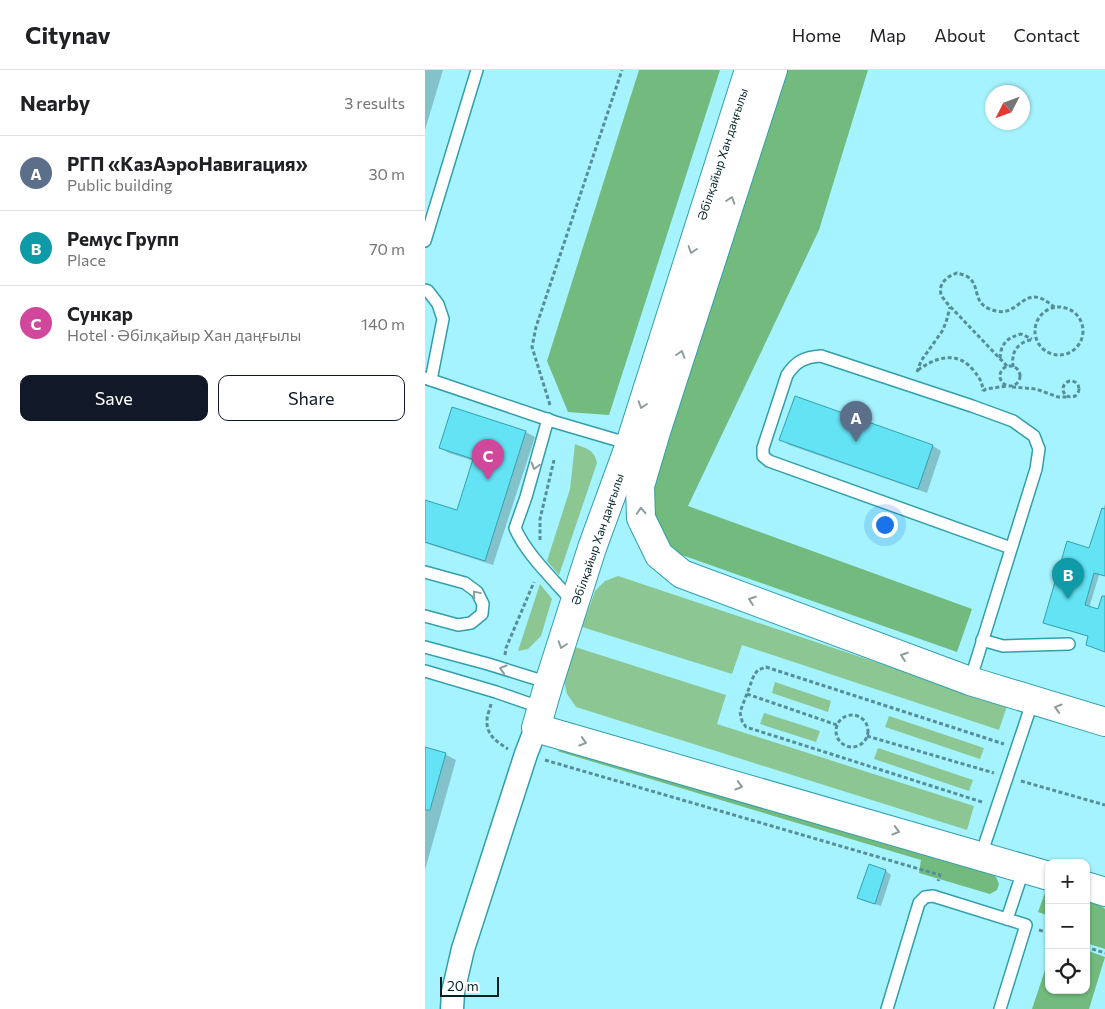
<!DOCTYPE html>
<html lang="en">
<head>
<meta charset="utf-8">
<style>
  body { margin:0; font-family:Commissioner,sans-serif; background:#f2f2f2; color:#202124 }
  .controls { position:absolute; right:15px; bottom:15px; display:grid; overflow:hidden; border-radius:10px; box-shadow:0 1px 4px #0004 }
  .controls button { width:45px; height:45px; display:grid; place-items:center; padding:0; border:0; border-bottom:1px solid #e0e0e0; background:#fff; color:#202124; font:25px sans-serif }
  .compass { position:absolute; left:560px; top:15px; width:45px; height:45px; border-radius:50%; background:#fff; box-shadow:0 1px 4px #0004; rotate:228deg }
  .scale { position:absolute; left:15px; bottom:12px; width:59px; box-sizing:border-box; padding-left:5px; border:2px solid #002226; border-top:0; font-size:14px; line-height:18px; white-space:nowrap; color:#002226; -webkit-text-stroke:4px #fff; paint-order:stroke }
  .you { position:absolute; left:459px; top:454px; width:18px; height:18px; margin:-12px; border:4px solid #fff; border-radius:50%; background:#1a73e8; box-shadow:0 0 0 8px #1a73e833 }
  .badge { display:grid; place-items:center; width:32px; height:32px; border-radius:50%; background:#111827; color:#fff; font-size:16px; font-weight:700 }
  .pin { position:absolute; translate:-50% -41px; filter:drop-shadow(0 1px 2px #0008) }
  .pin::after { content:''; position:absolute; top:26px; width:18px; height:15px; background:inherit; clip-path:polygon(0 0,100% 0,50% 100%) }
  .list { margin:0; padding:0; list-style:none }
  h2 { display:flex; justify-content:space-between; align-items:center; height:65px; margin:0; padding:0 20px; font-size:21px }
  h2 small { font-size:16px; font-weight:400; color:#757577 }
  .list li { display:grid; grid-template-columns:32px 1fr auto; gap:15px; align-items:center; box-sizing:border-box; height:75px; padding:0 20px; border-top:1px solid #e0e0e0 }
  .list b { display:block; font-size:19px; white-space:nowrap }
  .list p { margin:0; font-size:16px; white-space:nowrap; color:#757577 }
  .list em { font-size:16px; font-style:normal; color:#757577 }
  .actions { display:flex; gap:10px; padding:15px 20px }
  .actions a { flex:1; padding:11px 0; border:1px solid #111827; border-radius:10px; text-align:center; font-size:18px; color:#111827 }
  .actions .main { background:#111827; color:#fff }
  .icon { flex:none; width:28px; height:28px; fill:none; stroke:currentColor; stroke-width:2; stroke-linecap:round; stroke-linejoin:round }
  .map { position:relative; flex:none; width:680px; height:939px; overflow:hidden }
  header { display:flex; align-items:center; gap:30px; box-sizing:border-box; height:70px; padding:0 25px; background:#fff; border-bottom:1px solid #e0e0e0 }
  header strong { font-size:24px }
  nav { display:flex; gap:28px; margin-inline-start:auto; font-size:18px }
  main { display:flex }
  aside { flex:1; background:#fff }
  .map>svg:first-child { display:block }
  .green { fill:#8cc793 }
  .forest { fill:#72ba7d }
  .shadow { fill:#0003 }
  .building { fill:#63e3f4; stroke:#35a1af }
  .lines { fill:none; stroke-linecap:round; stroke-linejoin:round }
  .service-casing { stroke:#319eac; stroke-width:14 }
  .minor-casing { stroke:#319eac; stroke-width:25 }
  .tertiary-casing { stroke:#319eac; stroke-width:30 }
  .path { stroke:#568f97; stroke-width:3; stroke-dasharray:4 2.5; stroke-linecap:butt }
  .service { stroke:#fff; stroke-width:11 }
  .minor { stroke:#fff; stroke-width:22 }
  .tertiary { stroke:#fff; stroke-width:28 }
  .oneway { stroke:#8c9c9d }
  .labels { text-anchor:middle; dominant-baseline:central; stroke-width:4.5; stroke-linejoin:round; paint-order:stroke }
  .street-label { font-size:12px; fill:#002226; stroke:#fff }
</style>
</head>
<body>
<header>
<strong>Citynav</strong>
<nav><a>Home</a><a>Map</a><a>About</a><a>Contact</a></nav>
</header>
<main>
<aside>
<h2>Nearby<small>3 results</small></h2>
<ul class="list">
<li><span class="badge" style="background:#5c6f8a">A</span><div><b>РГП «КазАэроНавигация»</b><p>Public building</p></div><em>30 m</em></li>
<li><span class="badge" style="background:#0f9aa8">B</span><div><b>Ремус Групп</b><p>Place</p></div><em>70 m</em></li>
<li><span class="badge" style="background:#d1479c">C</span><div><b>Сункар</b><p>Hotel · Әбілқайыр Хан даңғылы</p></div><em>140 m</em></li>
</ul>
<div class="actions"><a class="main">Save</a><a>Share</a></div>
</aside>
<div class="map">
<svg width="680" height="939" viewBox="0 0 680 939">
  <rect width="100%" height="100%" fill="#a5f3fe"/>
  <g class="green">
    <path d="M150 374C162 379 169 379 172 393L134 505 122 491 145 419Z"/>
    <path d="M193 506 582 636 574 660 317 575 307 604 157 557 170 521 180 511Z"/>
    <path d="M115 514 127 529 116 566 103 579 93 581Z"/>
    <path d="M150 577 301 625 292 654 549 736 542 760 151 637 142 624 139 611Z"/>
    <path d="M350 612 406 631 403 642 347 623Z"/>
    <path d="M339 643 395 661 391 672 335 654Z"/>
    <path d="M464 646 559 678 555 689 460 657Z"/>
    <path d="M453 678 548 710 544 721 449 689Z"/>
  </g>
  <g class="forest">
    <path d="M214 0H295L184 345 143 342 122 291Z"/>
    <path d="M361 0H443L394 160 263 436 547 539 532 582 254 484 238 473 226 451V433L233 401Z"/>
    <path d="M149 678 562 800 571 807 574 814 572 820 565 824 494 803 496 790 132 681Z"/>
    <path d="M622 817 624 818V846L613 842Z"/>
    <path d="M661 830 673 833 680 839V879L661 873Z"/>
    <path d="M661 880 680 887 664 939H607L624 888V920H661Z"/>
  </g>
  <g class="shadow">
    <path d="M0 0H18L0 60Z"/>
    <path d="M370 328 508 376 516 381 502 423 364 375 356 370Z"/>
    <path d="M28 338 101 362 110 367 68 495 0 473V431L32 442 49 391 24 383 15 378Z"/>
    <path d="M680 434V506L674 505 664 538 680 543V582L665 567 624 555 665 479Z"/>
    <path d="M0 678 20 684 31 690 0 800Z"/>
    <path d="M444 796 461 801 466 805 456 836 439 831 434 828Z"/>
  </g>
  <g class="building">
    <path d="M370 326 508 375 493 419 354 370Z"/>
    <path d="M27 337 101 361 60 491 0 472V430L32 440 48 389 14 378Z"/>
    <path d="M677 438 680 439V506L669 503 660 535 673 539 677 526H680V582L661 575 663 566 618 553 642 471 664 478Z"/>
    <path d="M0 677 21 683 5 740H0Z"/>
    <path d="M444 794 461 800 450 834 432 828Z"/>
  </g>
  <g class="lines">
    <defs>
      <g id="service">
        <path d="M0 171 52 0"/>
        <path d="M0 220 3 221 13 234 18 249 6 310"/>
        <path d="M0 308 130 352 205 374"/>
        <path d="M123 349 101 427 90 458C101 484 129 510 148 532"/>
        <path d="M0 502 40 513 52 522 58 534 57 544 46 553 33 555 0 546"/>
        <path d="M557 570 578 576 644 574"/>
        <path d="M0 577 63 594 124 613"/>
        <path d="M0 601 71 622 117 638"/>
        <path d="M545 611 611 399 614 379 609 366 588 351 547 336 396 286C380 287 371 291 362 305L338 378V386L344 391 586 478"/>
        <path d="M556 785 608 630"/>
        <path d="M582 849 599 798"/>
        <path d="M462 939 494 833 500 827 508 826 601 855 575 939"/>
      </g>
      <path id="minor" d="M27 939 28 922 38 879 101 684 111 658"/>
      <g id="tertiary">
        <path d="M324 0 205 374 167 478 124 613 111 658 624 806"/>
        <path d="M348 0 231 362 215 416 216 448 234 485 257 504 545 611 680 652"/>
        <path d="M661 816 680 822"/>
      </g>
    </defs>
    <use href="#service" class="service-casing"/>
    <use href="#minor" class="minor-casing"/>
    <use href="#tertiary" class="tertiary-casing"/>
    <g class="path">
      <circle cx="634" cy="261" r="24"/>
      <path d="M575 288C576 273 582 268 596 264L607 269"/>
      <circle cx="585" cy="306" r="10"/>
      <path d="M582 296 520 231C519 229 517 227 516 224 513 213 523 206 532 203 535 204 540 205 543 207 557 217 545 235 571 241 596 247 599 209 630 238"/>
      <path d="M588 297C588 294 587 291 588 288 588 279 597 271 606 270"/>
      <path d="M493 300C511 287 533 280 549 301 555 309 557 311 558 321"/>
      <path d="M492 302 496 291 518 260 522 249 525 237"/>
      <circle cx="646" cy="319" r="8"/>
      <path d="M587 317 611 319 633 327H644"/>
      <path d="M558 321 561 319 582 316"/>
      <path d="M125 335 107 277 111 257 197 0"/>
      <path d="M115 470V449L129 390"/>
      <path d="M80 585 81 578 109 512"/>
      <path d="M322 624 412 655"/>
      <path d="M66 634C65 639 62 645 62 650 61 665 72 672 83 679"/>
      <circle cx="427" cy="661" r="16"/>
      <path d="M442 666 569 703"/>
      <path d="M120 690 515 805 513 811"/>
      <path d="M596 711 680 735"/>
      <path d="M557 732 321 657 317 651 315 642 329 605 333 600 341 597 579 674"/>
      <path d="M614 860 624 863"/>
      <path d="M661 877 680 883"/>
    </g>
    <use href="#service" class="service"/>
    <use href="#minor" class="minor"/>
    <use href="#tertiary" class="tertiary"/>
  </g>
  <defs><path id="oneway-chevron" d="M-2-3.5L2.5 0L-2 3.5" fill="none" stroke-width="1.6" stroke-linecap="round" stroke-linejoin="round" transform="scale(1.25)"/></defs>
  <g class="oneway">
    <use href="#oneway-chevron" transform="translate(306 130) rotate(-72)"/>
    <use href="#oneway-chevron" transform="translate(267 180) rotate(108)"/>
    <use href="#oneway-chevron" transform="translate(256 284) rotate(-72)"/>
    <use href="#oneway-chevron" transform="translate(217 335) rotate(108)"/>
    <use href="#oneway-chevron" transform="translate(110 396) rotate(106)"/>
    <use href="#oneway-chevron" transform="translate(216 441) rotate(-94)"/>
    <use href="#oneway-chevron" transform="translate(51 524) rotate(-130)"/>
    <use href="#oneway-chevron" transform="translate(327 530) rotate(-160)"/>
    <use href="#oneway-chevron" transform="translate(137 575) rotate(108)"/>
    <use href="#oneway-chevron" transform="translate(479 586) rotate(-160)"/>
    <use href="#oneway-chevron" transform="translate(78 599) rotate(-163)"/>
    <use href="#oneway-chevron" transform="translate(633 638) rotate(-163)"/>
    <use href="#oneway-chevron" transform="translate(158 672) rotate(16)"/>
    <use href="#oneway-chevron" transform="translate(314 716) rotate(16)"/>
    <use href="#oneway-chevron" transform="translate(471 761) rotate(16)"/>
  </g>
  <g class="labels">
    <g class="street-label">
      <text transform="translate(297 84) rotate(-72)">Әбілқайыр Хан даңғылы</text>
      <text transform="translate(172 469) rotate(-71)">Әбілқайыр Хан даңғылы</text>
    </g>
  </g>
</svg>
<div class="controls">
<button>+</button>
<button>−</button>
<button><svg class="icon" aria-label="locate" viewBox="0 0 24 24"><circle cx="12" cy="12" r="6"/><path d="M12 2v4M12 18v4M2 12h4M18 12h4"/></svg></button>
</div>
<svg class="compass" viewBox="-18 -18 36 36"><path d="M0-13l5 13h-10z" fill="#e53935"/><path d="M0 13l5-13h-10z" fill="#757577"/></svg>
<div class="scale">20 m</div>
<div class="you"></div>
<div class="pin badge" style="left:431px;top:372px;background:#5c6f8a">A</div>
<div class="pin badge" style="left:643px;top:529px;background:#0f9aa8">B</div>
<div class="pin badge" style="left:63px;top:410px;background:#d1479c">C</div>
</div>
</main>
</body>
</html>
